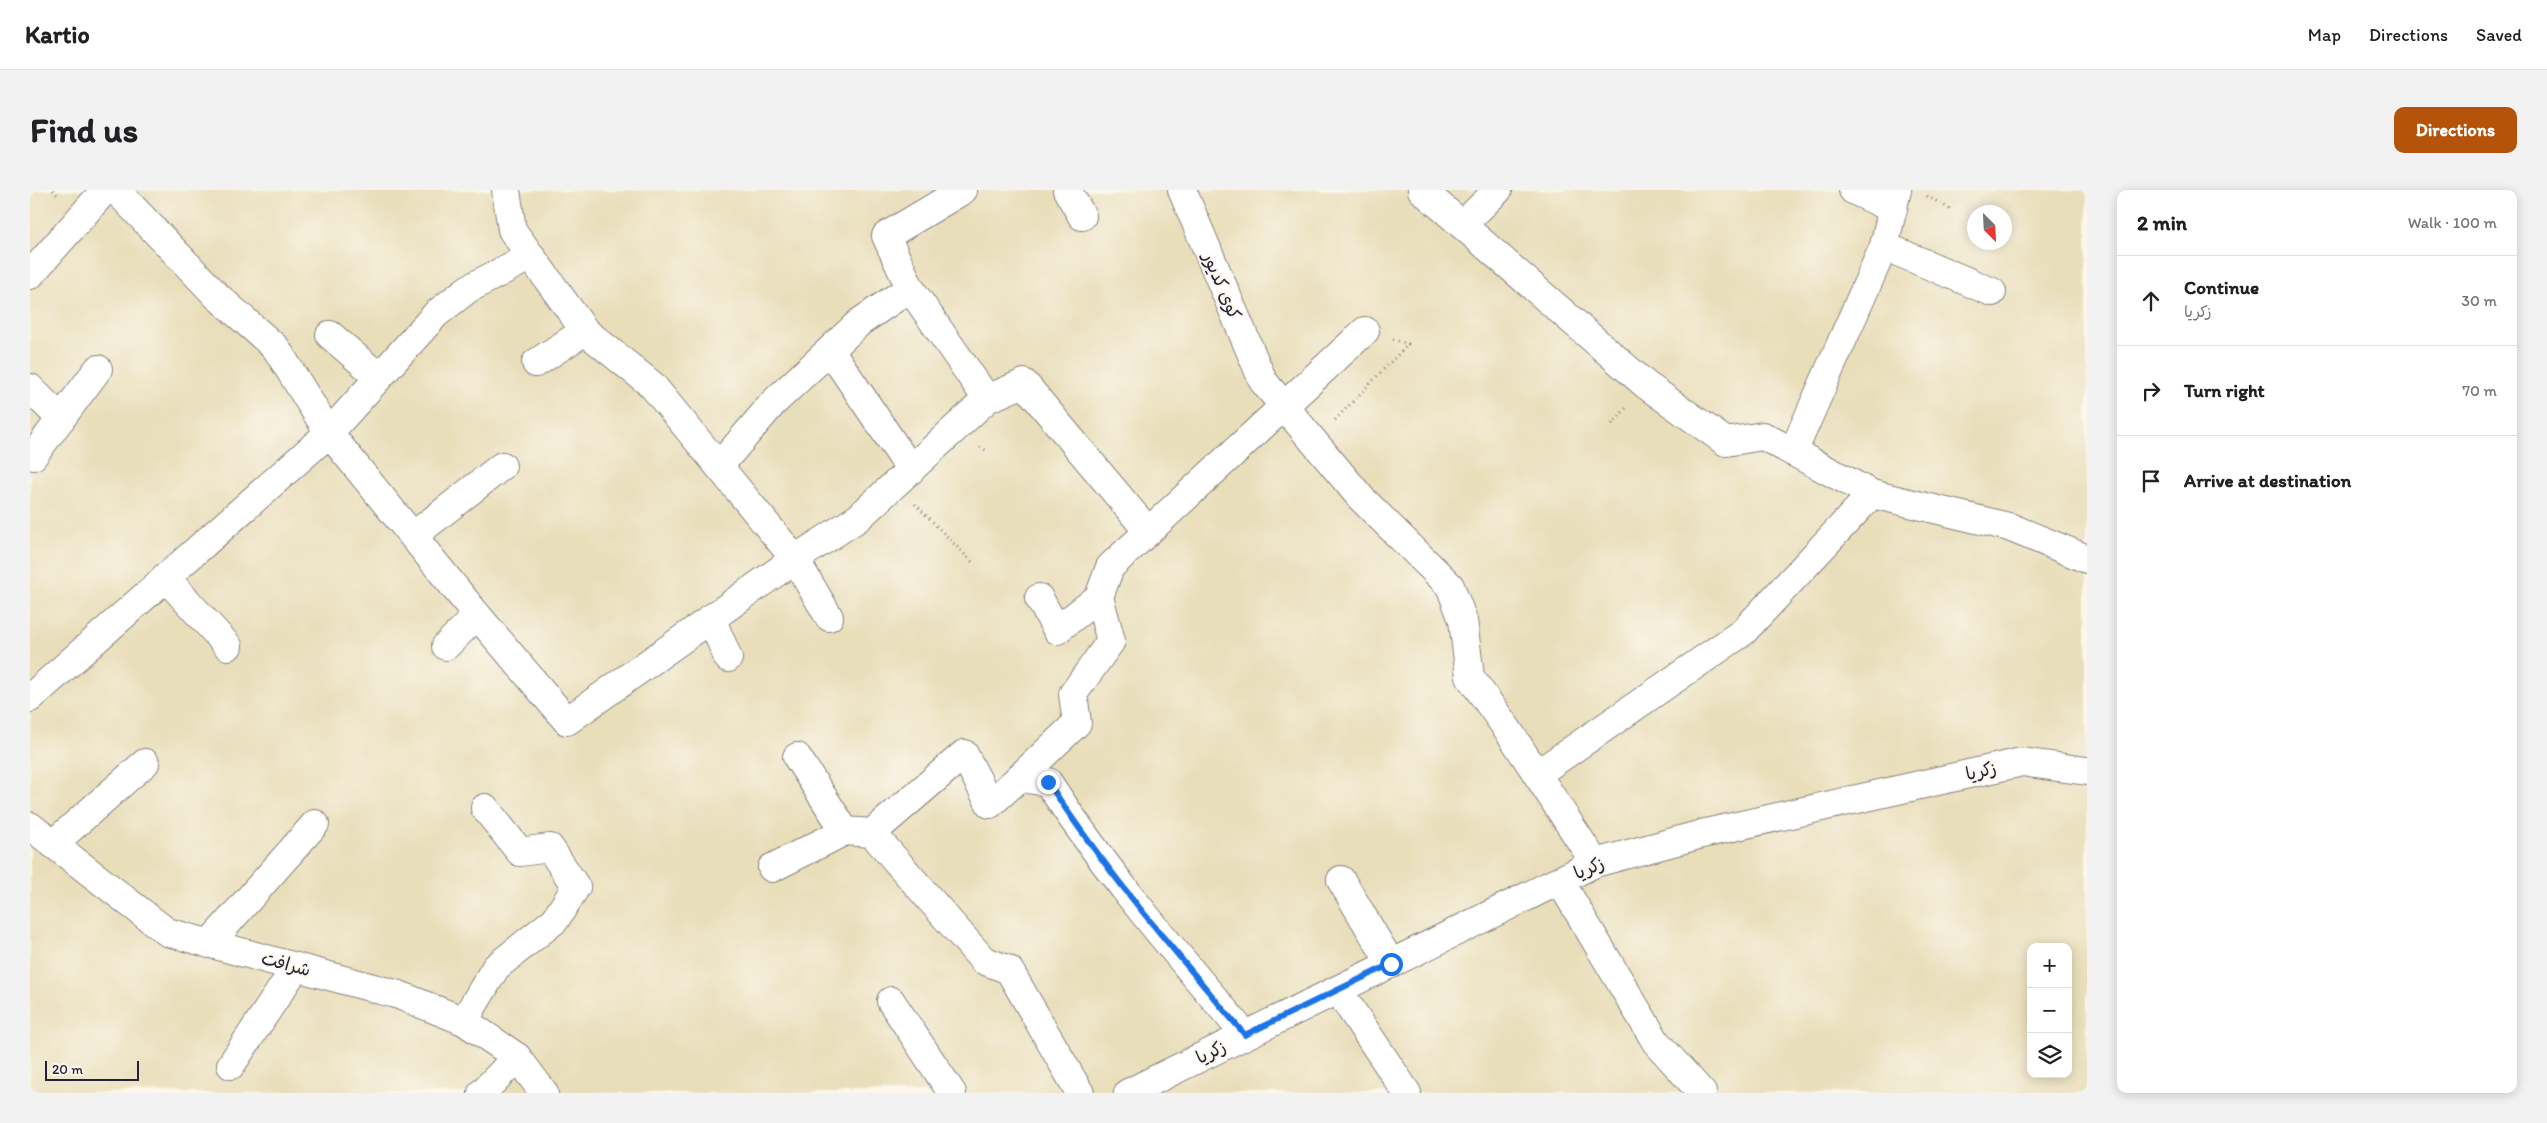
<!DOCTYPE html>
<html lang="en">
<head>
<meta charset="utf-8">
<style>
  body { margin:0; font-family:Itim,"Playpen Sans Arabic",sans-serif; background:#f2f2f2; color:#202124 }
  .controls { position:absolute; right:15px; bottom:15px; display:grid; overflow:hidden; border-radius:10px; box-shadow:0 2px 12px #0003 }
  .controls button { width:45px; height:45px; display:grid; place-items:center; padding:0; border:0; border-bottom:1px solid #e0e0e0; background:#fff; color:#202124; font:25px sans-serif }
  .compass { position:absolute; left:1937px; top:15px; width:45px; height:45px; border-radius:50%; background:#fff; box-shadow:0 2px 12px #0003; rotate:156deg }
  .scale { position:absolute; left:15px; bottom:12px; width:94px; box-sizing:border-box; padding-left:5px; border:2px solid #22223b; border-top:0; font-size:14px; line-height:18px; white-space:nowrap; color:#22223b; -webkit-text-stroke:4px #fbf7ec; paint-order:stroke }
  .stop { position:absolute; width:15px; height:15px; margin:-11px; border:4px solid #1a73e8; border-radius:50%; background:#fff }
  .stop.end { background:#1a73e8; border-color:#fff; box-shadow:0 1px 5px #0008 }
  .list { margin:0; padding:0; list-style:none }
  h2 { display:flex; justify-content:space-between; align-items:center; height:65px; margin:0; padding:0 20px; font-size:21px }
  h2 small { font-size:16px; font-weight:400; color:#757577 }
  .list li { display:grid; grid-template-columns:32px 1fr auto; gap:15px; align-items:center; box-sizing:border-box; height:90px; padding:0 20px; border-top:1px solid #e0e0e0 }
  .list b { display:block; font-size:19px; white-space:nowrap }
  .list p { margin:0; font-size:16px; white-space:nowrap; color:#757577 }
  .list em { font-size:16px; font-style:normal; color:#757577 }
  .icon { flex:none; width:28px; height:28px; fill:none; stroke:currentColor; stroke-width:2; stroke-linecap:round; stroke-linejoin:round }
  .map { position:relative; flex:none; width:2057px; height:903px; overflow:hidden; border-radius:10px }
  header { display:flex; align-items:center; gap:30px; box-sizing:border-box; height:70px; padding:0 25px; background:#fff; border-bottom:1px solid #e0e0e0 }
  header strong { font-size:24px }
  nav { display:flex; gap:28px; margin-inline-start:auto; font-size:18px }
  .intro { display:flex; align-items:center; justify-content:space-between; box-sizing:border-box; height:120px; padding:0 30px }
  h1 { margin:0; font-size:35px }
  .button { padding:12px 22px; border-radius:10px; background:#b45309; color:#fff; font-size:18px; font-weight:700 }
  main { display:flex; gap:30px; padding:0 30px }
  aside { flex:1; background:#fff; border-radius:10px; box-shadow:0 2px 12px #0003 }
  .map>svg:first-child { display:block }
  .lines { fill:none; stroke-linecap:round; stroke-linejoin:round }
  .minor-casing { stroke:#86807a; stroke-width:30 }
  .path { stroke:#86807a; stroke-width:3; stroke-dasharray:1 4; stroke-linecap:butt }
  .minor { stroke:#fff; stroke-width:28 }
  .route { stroke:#1a73e8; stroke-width:6 }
  .labels { text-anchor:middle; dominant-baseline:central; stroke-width:4; stroke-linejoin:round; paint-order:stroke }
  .street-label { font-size:18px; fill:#22223b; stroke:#fbf7ec }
</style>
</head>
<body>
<header>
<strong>Kartio</strong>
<nav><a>Map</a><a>Directions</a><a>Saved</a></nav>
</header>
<div class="intro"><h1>Find us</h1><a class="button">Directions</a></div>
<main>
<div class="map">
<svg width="2057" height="903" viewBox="0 0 2057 903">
  <rect width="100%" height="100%" fill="#fbf7ec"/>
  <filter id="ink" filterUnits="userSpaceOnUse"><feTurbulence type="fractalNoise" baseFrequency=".02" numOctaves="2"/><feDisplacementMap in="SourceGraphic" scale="10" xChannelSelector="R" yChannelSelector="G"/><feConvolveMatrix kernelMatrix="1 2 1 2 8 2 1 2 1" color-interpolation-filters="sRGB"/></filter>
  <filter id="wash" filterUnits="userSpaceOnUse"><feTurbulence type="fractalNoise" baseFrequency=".0096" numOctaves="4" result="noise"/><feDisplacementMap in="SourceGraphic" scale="20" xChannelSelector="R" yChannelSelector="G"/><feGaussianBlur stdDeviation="1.12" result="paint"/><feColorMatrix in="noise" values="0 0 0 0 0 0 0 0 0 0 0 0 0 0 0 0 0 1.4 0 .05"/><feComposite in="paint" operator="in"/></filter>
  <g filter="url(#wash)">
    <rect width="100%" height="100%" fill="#e9deba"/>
  </g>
  <g filter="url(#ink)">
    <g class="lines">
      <defs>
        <g id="minor">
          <path d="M86 0 187 106 246 158 299 243 447 425 537 531 765 369 828 328 957 209 994 193 1117 340"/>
          <path d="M476 0 482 40 555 141 622 195 765 369 799 427"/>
          <path d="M933 0 856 46 880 98 957 209"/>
          <path d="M1037 0 1052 26"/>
          <path d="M1152 0 1233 191 1331 308 1420 396 1433 430 1440 487 1478 540 1565 673"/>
          <path d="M1392 0 1616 195 1696 252 1733 246 1842 304 1979 337 2057 369"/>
          <path d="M1823 0 1863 19"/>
          <path d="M1432 35 1468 0"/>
          <path d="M1854 56 1962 102"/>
          <path d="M0 85 75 0"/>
          <path d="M300 145 349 187"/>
          <path d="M800 160 881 280"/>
          <path d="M506 173 555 141"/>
          <path d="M0 198 31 229"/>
          <path d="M1763 262 1854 56 1867 0"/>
          <path d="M3 266 68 179"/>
          <path d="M689 276 744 212 830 132 880 98"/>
          <path d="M383 346 472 276"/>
          <path d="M135 387 198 456"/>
          <path d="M1009 408 1027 440 1069 407"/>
          <path d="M681 428 698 468"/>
          <path d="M416 456 447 425"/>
          <path d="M0 508 299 243 406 124 438 99 501 66"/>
          <path d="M767 567 815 641 842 643 953 770 979 780 1050 903"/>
          <path d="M1507 584 1713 442 1842 304"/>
          <path d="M989 588 1047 533 1043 504 1081 451 1069 407 1080 377 1335 141"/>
          <path d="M0 636 137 742 369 805 434 831 487 867 514 903"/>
          <path d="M842 643 934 564 960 614 989 588 1018 592C1076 682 1146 763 1215 845"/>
          <path d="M23 654 115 573"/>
          <path d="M742 678 815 641"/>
          <path d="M1311 690 1361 774"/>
          <path d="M1530 691 1626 852 1672 903"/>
          <path d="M179 754 285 634"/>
          <path d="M1308 800 1377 903"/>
          <path d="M861 811 922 903"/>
          <path d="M434 831 466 777 525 730 546 697 520 658 490 662 455 618"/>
          <path d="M201 875 266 777"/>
          <path d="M452 903 487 867"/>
          <path d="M1098 903 1565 673 1676 643 1992 572 2057 581"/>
        </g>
      </defs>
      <use href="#minor" class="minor-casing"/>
      <g class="path">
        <path d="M23 0 29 7"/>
        <path d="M1897 6 1922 20"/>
        <path d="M1305 230 1378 154 1362 149"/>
        <path d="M1582 234 1596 218"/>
        <path d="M950 257 956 260"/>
        <path d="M885 314 942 372"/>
      </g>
      <use href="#minor" class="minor"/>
    </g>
  </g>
  <g class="lines" filter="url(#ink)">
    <path class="route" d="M1018 592C1076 682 1146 763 1215 845L1361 774"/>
  </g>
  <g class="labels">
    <g class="street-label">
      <text transform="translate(1192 96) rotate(67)">کوی کدیور</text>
      <text transform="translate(1951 581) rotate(-13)">زکریا</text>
      <text transform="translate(1559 678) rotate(-23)">زکریا</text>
      <text transform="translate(256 774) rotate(15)">شرافت</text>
      <text transform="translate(1181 862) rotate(-26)">زکریا</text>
    </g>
  </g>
</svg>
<div class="controls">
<button>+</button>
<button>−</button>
<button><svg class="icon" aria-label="layers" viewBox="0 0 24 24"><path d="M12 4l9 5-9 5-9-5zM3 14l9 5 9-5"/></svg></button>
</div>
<svg class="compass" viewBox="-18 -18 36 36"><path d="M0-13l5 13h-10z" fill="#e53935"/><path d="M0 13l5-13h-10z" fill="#757577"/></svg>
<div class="scale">20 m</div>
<div class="stop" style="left:1361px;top:774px"></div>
<div class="stop end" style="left:1018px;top:592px"></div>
</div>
<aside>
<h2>2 min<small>Walk · 100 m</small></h2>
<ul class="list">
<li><svg class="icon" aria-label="ahead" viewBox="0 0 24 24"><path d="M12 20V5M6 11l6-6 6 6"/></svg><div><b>Continue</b><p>زکریا</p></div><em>30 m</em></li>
<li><svg class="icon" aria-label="right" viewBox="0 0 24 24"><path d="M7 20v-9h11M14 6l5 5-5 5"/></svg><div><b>Turn right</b></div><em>70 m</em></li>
<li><svg class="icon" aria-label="arrive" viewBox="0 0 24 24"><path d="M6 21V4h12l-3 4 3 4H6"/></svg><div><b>Arrive at destination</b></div></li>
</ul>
</aside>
</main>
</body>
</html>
